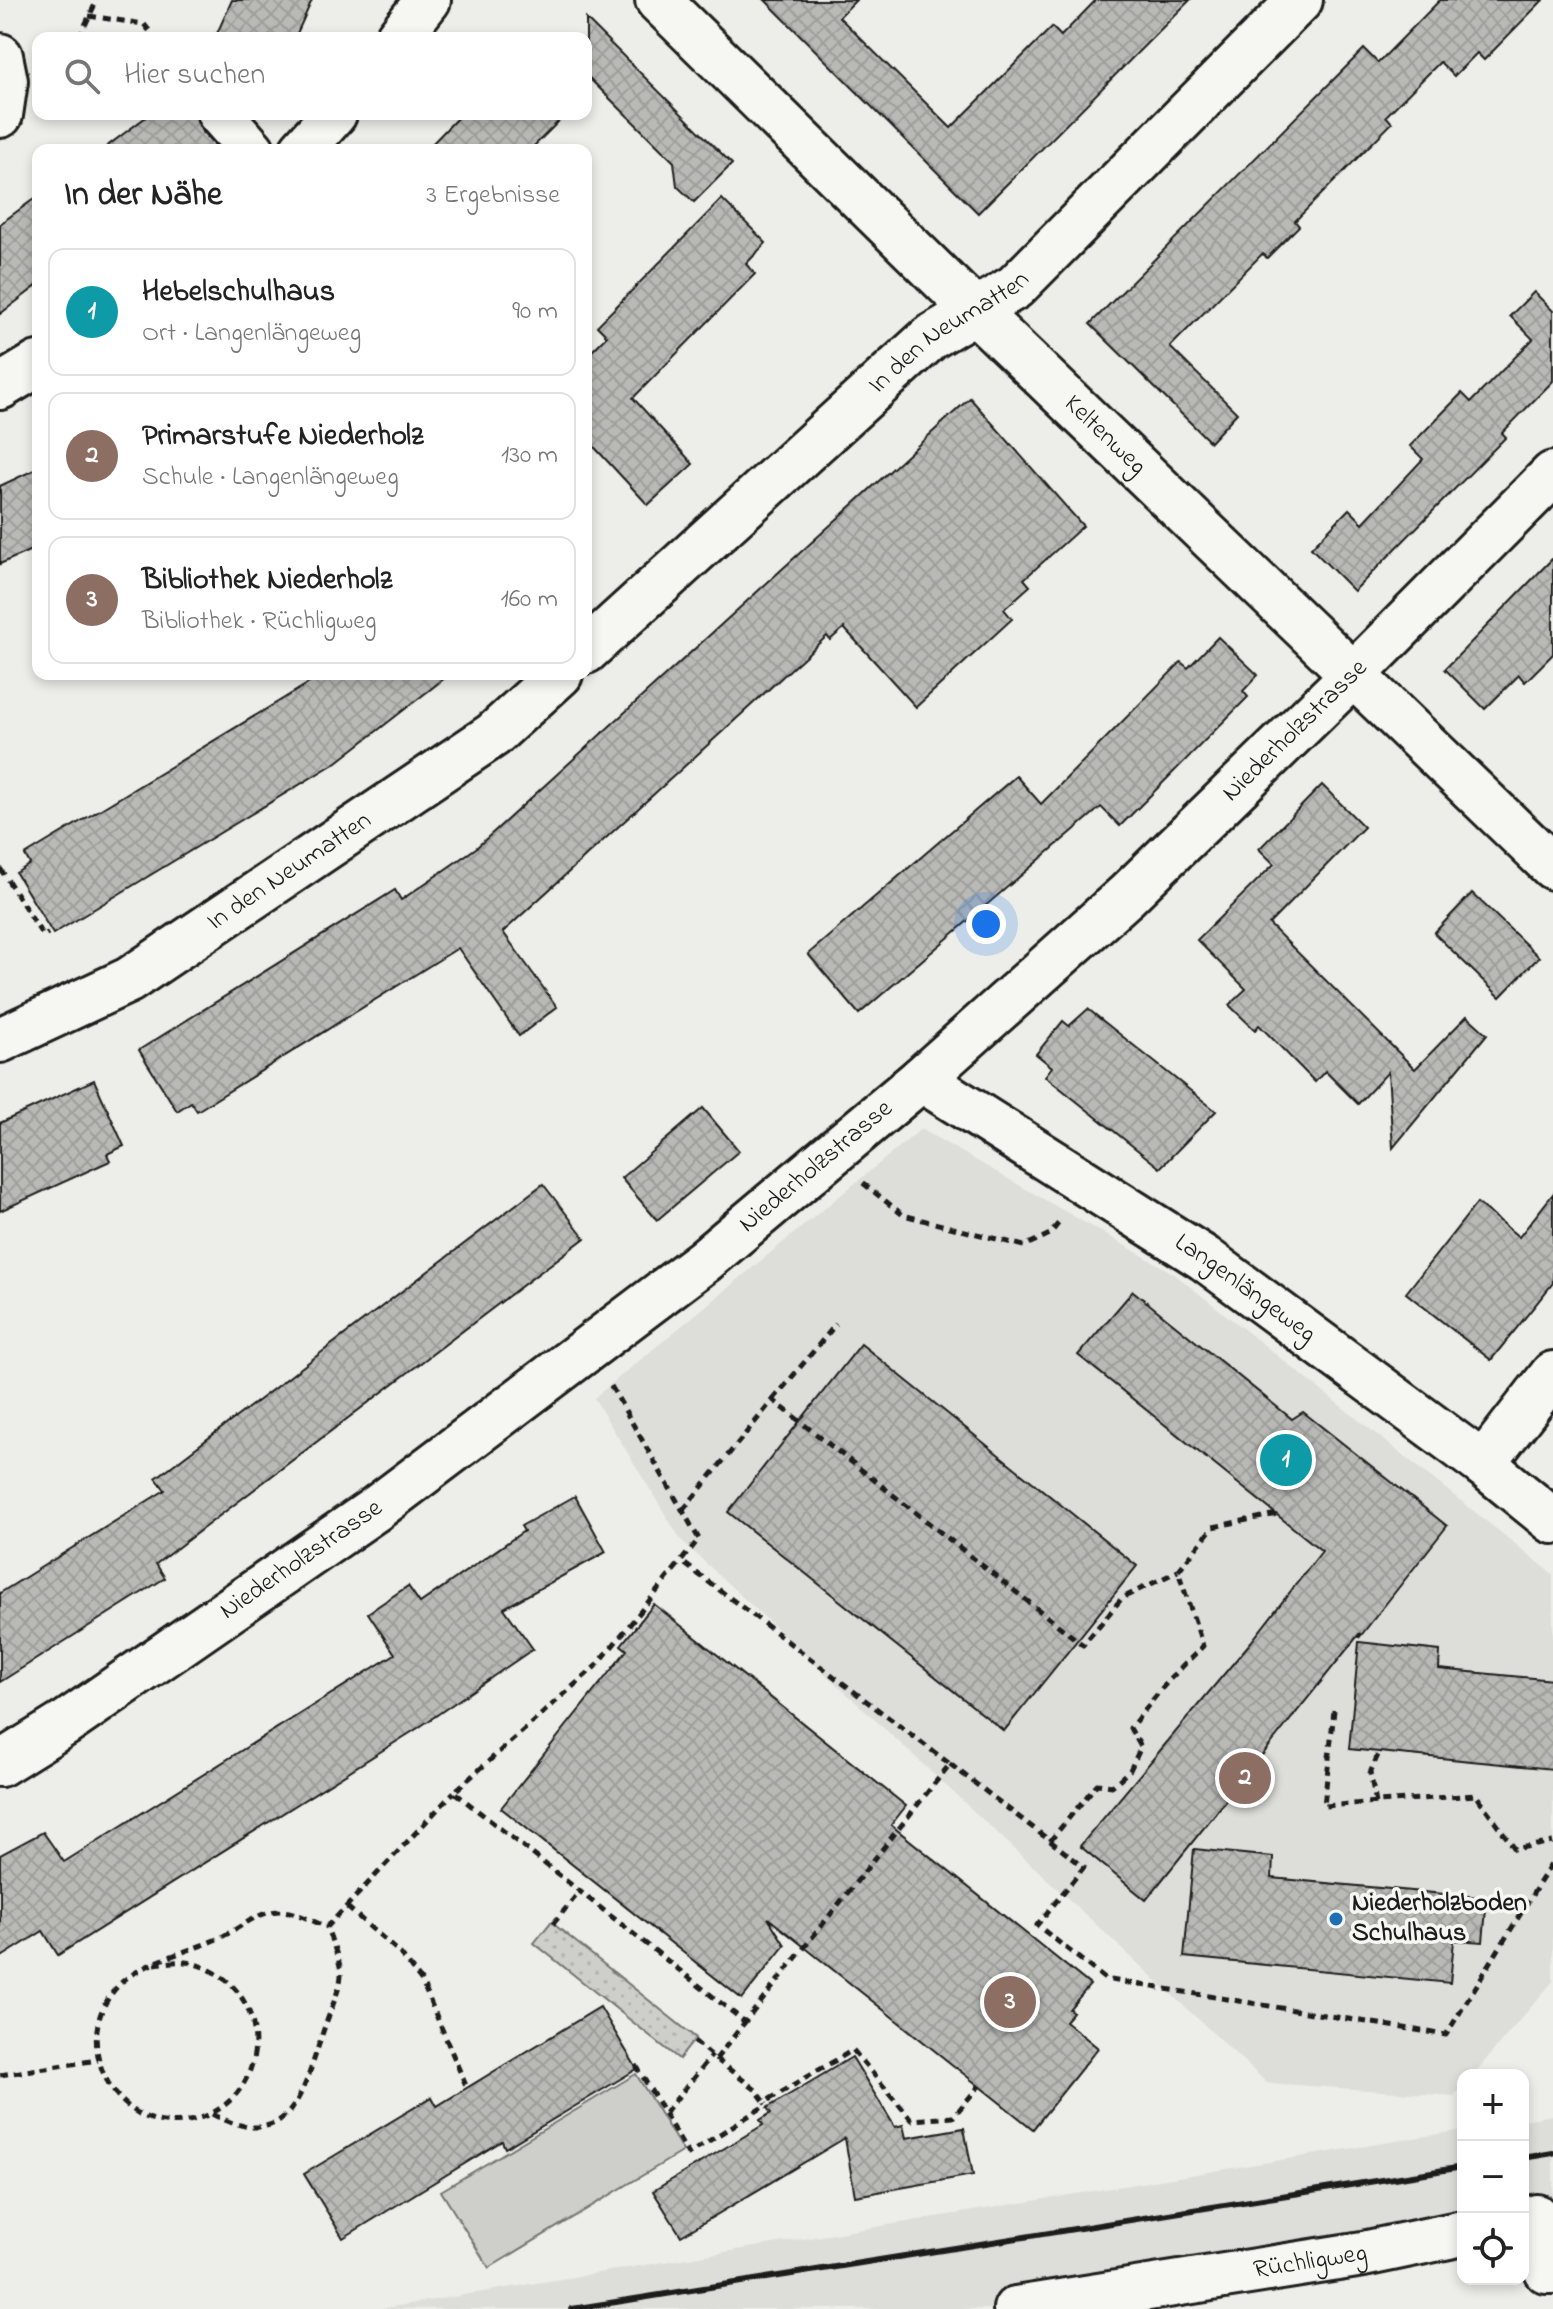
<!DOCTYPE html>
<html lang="de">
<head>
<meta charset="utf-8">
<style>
  body { margin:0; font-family:"Indie Flower",sans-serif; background:#f2f2f2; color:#222 }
  .controls { position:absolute; right:24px; bottom:24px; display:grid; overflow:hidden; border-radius:16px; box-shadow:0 4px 12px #0003 }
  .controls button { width:72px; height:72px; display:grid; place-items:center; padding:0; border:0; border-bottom:2px solid #e0e0e0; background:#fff; color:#222; font:40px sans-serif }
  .you { position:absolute; left:986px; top:924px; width:28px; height:28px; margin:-20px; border:6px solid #fff; border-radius:50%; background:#1a73e8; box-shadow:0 0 0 12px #1a73e833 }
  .badge { display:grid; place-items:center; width:52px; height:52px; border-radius:50%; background:#1f6fb2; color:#fff; font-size:26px; font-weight:700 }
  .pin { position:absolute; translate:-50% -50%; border:4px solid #fff; box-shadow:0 2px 8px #0006 }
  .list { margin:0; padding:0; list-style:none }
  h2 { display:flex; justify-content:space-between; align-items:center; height:104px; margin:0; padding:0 32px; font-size:34px }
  h2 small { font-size:26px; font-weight:400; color:#767676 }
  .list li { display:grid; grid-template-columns:52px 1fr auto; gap:24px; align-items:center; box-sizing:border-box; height:128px; margin:0 16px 16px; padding:0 16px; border:2px solid #e0e0e0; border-radius:16px }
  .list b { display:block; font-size:30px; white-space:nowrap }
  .list p { margin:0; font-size:26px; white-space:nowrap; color:#767676 }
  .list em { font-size:26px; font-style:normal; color:#767676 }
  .icon { flex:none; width:44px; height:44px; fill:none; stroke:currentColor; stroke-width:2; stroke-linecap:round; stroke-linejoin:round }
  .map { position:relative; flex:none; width:1553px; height:2309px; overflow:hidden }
  .search { position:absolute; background:#fff; box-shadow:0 4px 12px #0003; left:32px; top:32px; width:560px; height:88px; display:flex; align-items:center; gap:20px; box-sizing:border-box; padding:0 28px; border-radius:16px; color:#767676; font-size:30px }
  .panel { position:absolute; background:#fff; box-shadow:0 4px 12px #0003; left:32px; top:144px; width:560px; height:536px; border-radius:16px }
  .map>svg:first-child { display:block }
  .built { fill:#ddddda }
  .green { fill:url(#green-dots); stroke:#757574; stroke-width:2 }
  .pitch { fill:#cececb; stroke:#757574; stroke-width:2 }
  .building { fill:url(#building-cross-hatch); stroke:#1c1c1c; stroke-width:2 }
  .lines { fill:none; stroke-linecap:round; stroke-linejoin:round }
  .minor-casing { stroke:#1c1c1c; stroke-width:50 }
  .major-casing { stroke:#1c1c1c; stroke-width:50 }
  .path { stroke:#1c1c1c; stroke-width:5; stroke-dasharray:8 6; stroke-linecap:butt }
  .minor { stroke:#f6f6f2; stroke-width:44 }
  .major { stroke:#f6f6f2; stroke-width:44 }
  .rail { stroke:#1c1c1c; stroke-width:6 }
  .poi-dot { fill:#1f6fb2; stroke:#f6f6f2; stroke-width:3 }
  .labels { text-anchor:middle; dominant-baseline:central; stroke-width:7; stroke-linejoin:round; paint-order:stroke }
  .street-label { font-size:26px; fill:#1c1c1c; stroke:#f6f6f2 }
  .poi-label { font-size:26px; font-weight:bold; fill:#1c1c1c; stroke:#f6f6f2; text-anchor:start }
</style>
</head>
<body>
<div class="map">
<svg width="1553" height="2309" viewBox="0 0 1553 2309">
  <defs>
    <pattern id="green-dots" width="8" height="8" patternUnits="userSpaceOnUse" patternTransform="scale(2)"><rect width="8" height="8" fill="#cececb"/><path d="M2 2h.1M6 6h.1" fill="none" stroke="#b0b0ae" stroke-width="1.8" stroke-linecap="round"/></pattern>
    <pattern id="building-cross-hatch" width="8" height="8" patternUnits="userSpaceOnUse" patternTransform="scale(2)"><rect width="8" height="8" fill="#b9b9b6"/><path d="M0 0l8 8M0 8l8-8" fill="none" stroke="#9e9e9c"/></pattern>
  </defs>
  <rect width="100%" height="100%" fill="#edede9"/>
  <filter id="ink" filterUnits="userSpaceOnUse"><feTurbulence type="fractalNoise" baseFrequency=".0125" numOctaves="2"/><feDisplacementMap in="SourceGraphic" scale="16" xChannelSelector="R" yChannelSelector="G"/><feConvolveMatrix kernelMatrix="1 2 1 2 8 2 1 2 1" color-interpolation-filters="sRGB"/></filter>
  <g filter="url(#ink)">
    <g class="built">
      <path d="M921 1129 1173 1273 1553 1574V1981L1473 2075H1463V2086L1454 2096 1267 2083 681 1540 594 1398Z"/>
      <path d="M1553 2115V2214L1523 2220V2120Z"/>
      <path d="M1463 2130V2233L1016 2309H379Z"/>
    </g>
    <path class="green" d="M551 1922 696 2038 679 2059 534 1943Z"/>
    <path class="pitch" d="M636 2074 683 2151 489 2268 441 2191Z"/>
    <g class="building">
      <path d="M232 0H312L295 38H215Z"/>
      <path d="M765 0H856L839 17 951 128 1052 27 1061 36 1096 0H1190L978 213Z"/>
      <path d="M1440 0H1543L1484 60 1477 53 1454 76 1440 62 1386 116 1392 123 1295 221 1299 226 1267 258 1262 254 1170 347 1237 413 1210 442 1090 324 1364 49 1378 63Z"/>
      <path d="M586 19 732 164 694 202 677 186 674 162 586 75Z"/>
      <path d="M150 114H196L201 130 219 150H102Z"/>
      <path d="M461 114H566L530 150H426Z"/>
      <path d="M38 196V285L0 314V224Z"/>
      <path d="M722 199 766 243 746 264 755 274 633 398 693 464 648 505 586 438V357L607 336 597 326Z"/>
      <path d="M1534 292 1553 311V381L1502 433 1506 437 1354 591 1311 548 1349 509 1363 523 1423 459 1410 446 1462 393 1471 402 1533 339 1510 316Z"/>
      <path d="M970 398 1083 526 1024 579 1030 586 1004 609 1012 619 916 707 844 628 830 640 827 636 503 932 557 1007 519 1036 458 948 197 1111 191 1102 177 1111 139 1050 395 890 401 900 476 848Z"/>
      <path d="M38 468V547L0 564V486Z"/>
      <path d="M1553 558V654L1525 682 1519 675 1485 709 1445 669Z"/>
      <path d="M1218 637 1258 675 1243 691 1248 697 1120 826 1101 807 859 1014 808 954 1016 776 1041 804 1181 662 1188 668Z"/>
      <path d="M324 674H450L337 762 53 934 16 873 30 864 25 855Z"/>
      <path d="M1322 785 1364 827 1269 924 1415 1069 1467 1016 1487 1034 1393 1148 1388 1072 1358 1104 1325 1071 1315 1082 1259 1025 1255 1030 1229 1005 1246 989 1197 940 1274 864 1259 849Z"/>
      <path d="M1472 893 1539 957 1500 997 1434 933Z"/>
      <path d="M1088 1009 1216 1111 1160 1168 1045 1076 1052 1067 1036 1054 1063 1021 1069 1026Z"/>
      <path d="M94 1080 124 1146 107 1154 110 1161 0 1211V1123Z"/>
      <path d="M703 1108 739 1151 657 1220 621 1178Z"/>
      <path d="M543 1184 585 1238 156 1564 165 1578 0 1682V1593L165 1490 156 1478Z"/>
      <path d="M1553 1194V1283L1491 1360 1406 1293 1477 1203 1519 1237Z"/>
      <path d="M1133 1291 1292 1419 1303 1412 1447 1526 1359 1638 1360 1633 1146 1900 1080 1846 1251 1642 1322 1551 1078 1355Z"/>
      <path d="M861 1344 1137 1566 1004 1731 728 1512Z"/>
      <path d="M575 1496 606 1552 504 1608 533 1649 418 1728 58 1955 43 1931 0 1958V1855L43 1832 64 1862 395 1654 368 1613 408 1586 420 1603 524 1531 521 1526Z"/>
      <path d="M654 1604 906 1806 891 1825 1090 1985 1069 2009 1073 2012 1065 2021 1098 2048 1033 2129 768 1918 785 1945 742 1999 501 1808 627 1650 621 1645Z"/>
      <path d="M1359 1642 1440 1651 1439 1669 1553 1680V1769L1349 1749Z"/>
      <path d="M1194 1849 1273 1857 1272 1878 1487 1898 1483 1942 1454 1940 1450 1983 1184 1957Z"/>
      <path d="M600 2007 637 2069 505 2148 502 2141 343 2238 304 2174 432 2097 437 2106Z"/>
      <path d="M852 2057 895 2127 903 2125 906 2138 964 2128 973 2175 855 2196 845 2138 681 2236 653 2191 763 2125 760 2120 771 2113 767 2108Z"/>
    </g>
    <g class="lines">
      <defs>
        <g id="minor">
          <path id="s1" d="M658 0 976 312 1553 867"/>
          <path d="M0 56 5 81 0 115"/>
          <path d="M220 114 252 150"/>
          <path id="s2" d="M586 651 931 337 1015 287 1300 0"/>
          <path id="s3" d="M0 1040 129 980 493 735 560 674"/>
          <path id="s4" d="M921 1079 1204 1258 1483 1464 1553 1521"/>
          <path d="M1483 1464 1553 1374"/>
          <path id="s5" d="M0 1764 66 1723 374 1510 704 1261 921 1079 1127 895 1353 675 1553 474"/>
          <path d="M1537 2217 1547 2271H1553"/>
          <path id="s6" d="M1016 2309 1363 2254 1463 2233"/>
        </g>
        <g id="major">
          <path d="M398 38 428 0"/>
          <path d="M302 150 334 114"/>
          <path d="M0 387 38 364"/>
        </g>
      </defs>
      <use href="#minor" class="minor-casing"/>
      <use href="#major" class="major-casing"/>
      <g class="path">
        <path d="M89 16 144 24 155 38"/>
        <path d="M79 38 97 0"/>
        <path d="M0 868 43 936 48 933"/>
        <path d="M863 1183 903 1215 1024 1246 1050 1234 1061 1220"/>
        <path d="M611 1386 699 1539 598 1664 454 1792 745 2022 950 1764 681 1561"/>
        <path d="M773 1400 836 1324"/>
        <path d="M683 1510 773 1400 1083 1645 1122 1598 1178 1571"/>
        <path d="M1334 1710 1324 1806 1476 1795 1515 1849 1553 1842"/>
        <path d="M950 1764 1084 1867 1037 1925 1105 1979 1446 2035 1553 1861"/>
        <path d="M1376 1803 1370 1773 1378 1755"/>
        <path d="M1050 1841 1097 1784 1112 1786 1130 1770 1141 1747 1130 1728 1168 1681 1203 1646 1178 1571 1213 1527 1277 1514"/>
        <path d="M347 1907 399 1952 422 1982 467 2088"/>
        <path d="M553 1924 580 1891"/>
        <path d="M155 1964C166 1963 180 1960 191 1963 280 1985 275 2110 182 2122 122 2130 78 2059 104 2006 108 1997 119 1983 127 1978 156 1957 195 1951 227 1934 243 1926 261 1910 282 1911 296 1912 314 1922 327 1927"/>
        <path d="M694 2041 716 2059 745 2022"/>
        <path d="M716 2059 756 2090 765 2102 853 2050 912 2120 953 2117 979 2086"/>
        <path d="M636 2065 688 2154 766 2105 765 2103"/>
        <path d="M0 2075 98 2060"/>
        <path d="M665 2113 712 2055"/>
        <path d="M212 2114C290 2154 302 2095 322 2035 326 2021 341 1988 341 1975 341 1961 331 1941 327 1927L454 1792"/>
      </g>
      <use href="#minor" class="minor"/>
      <use href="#major" class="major"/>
      <g class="rail">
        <path d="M1523 2158 1553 2153"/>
        <path d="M572 2309 1463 2167"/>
      </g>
    </g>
  </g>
  <circle class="poi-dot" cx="1336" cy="1919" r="8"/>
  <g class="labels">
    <g class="street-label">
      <text stroke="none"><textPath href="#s2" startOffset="484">In den Neumatten</textPath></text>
      <text stroke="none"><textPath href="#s1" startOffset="624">Keltenweg</textPath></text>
      <text stroke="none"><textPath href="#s5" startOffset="1660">Niederholzstrasse</textPath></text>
      <text stroke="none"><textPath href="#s3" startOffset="336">In den Neumatten</textPath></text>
      <text stroke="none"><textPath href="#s5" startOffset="1012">Niederholzstrasse</textPath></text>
      <text stroke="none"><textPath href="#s4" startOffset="386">Langenlängeweg</textPath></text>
      <text stroke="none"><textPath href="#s5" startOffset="364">Niederholzstrasse</textPath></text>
      <text stroke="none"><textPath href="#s6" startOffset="298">Rüchligweg</textPath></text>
    </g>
    <g class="poi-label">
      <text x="1352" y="1904">Niederholzboden<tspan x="1352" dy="30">Schulhaus</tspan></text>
    </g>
  </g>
</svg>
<div class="controls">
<button>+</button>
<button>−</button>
<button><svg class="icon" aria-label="locate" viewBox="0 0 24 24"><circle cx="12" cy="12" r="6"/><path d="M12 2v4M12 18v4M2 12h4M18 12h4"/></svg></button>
</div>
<div class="you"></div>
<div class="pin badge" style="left:1286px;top:1460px;background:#0f9aa8">1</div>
<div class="pin badge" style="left:1245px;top:1778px;background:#8d6e63">2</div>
<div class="pin badge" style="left:1010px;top:2002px;background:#8d6e63">3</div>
<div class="search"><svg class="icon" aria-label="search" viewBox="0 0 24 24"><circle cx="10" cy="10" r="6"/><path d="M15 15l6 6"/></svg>Hier suchen</div>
<section class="panel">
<h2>In der Nähe<small>3 Ergebnisse</small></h2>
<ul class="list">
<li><span class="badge" style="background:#0f9aa8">1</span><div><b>Hebelschulhaus</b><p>Ort · Langenlängeweg</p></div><em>90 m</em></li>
<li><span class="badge" style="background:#8d6e63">2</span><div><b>Primarstufe Niederholz</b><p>Schule · Langenlängeweg</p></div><em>130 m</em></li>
<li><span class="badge" style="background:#8d6e63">3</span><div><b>Bibliothek Niederholz</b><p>Bibliothek · Rüchligweg</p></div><em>160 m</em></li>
</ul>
</section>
</div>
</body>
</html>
